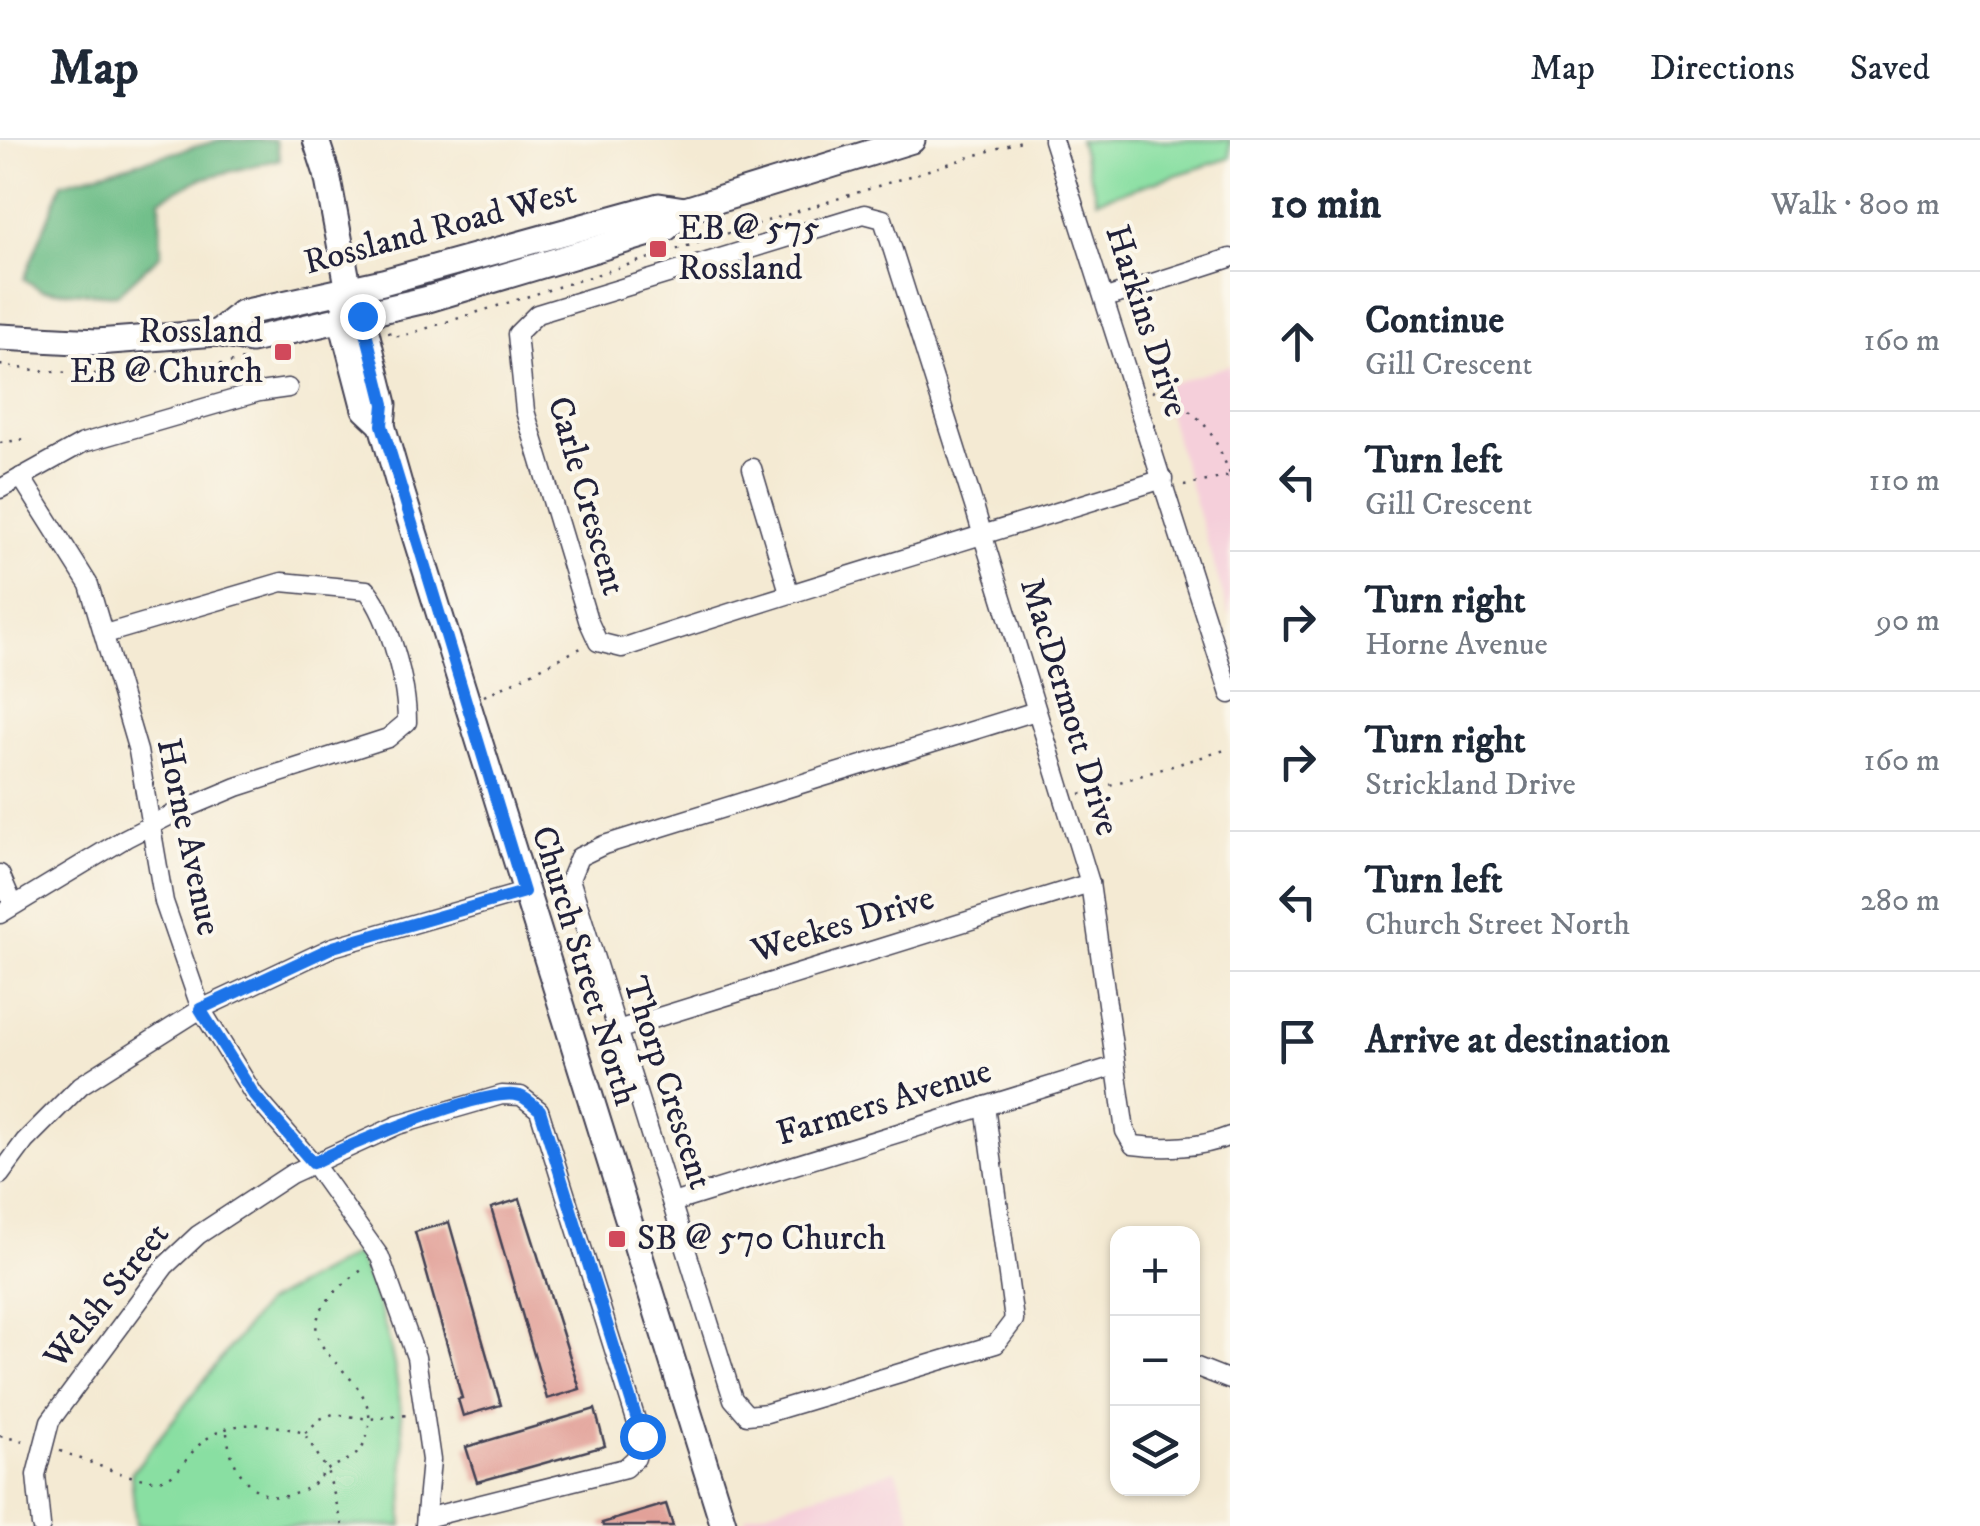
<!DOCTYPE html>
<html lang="en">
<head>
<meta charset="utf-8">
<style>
  body { margin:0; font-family:"IM FELL DW Pica",serif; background:#f6f6f7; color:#1f2937 }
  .controls { position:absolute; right:30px; bottom:30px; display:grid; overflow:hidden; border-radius:20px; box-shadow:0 2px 8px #0004 }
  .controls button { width:90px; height:90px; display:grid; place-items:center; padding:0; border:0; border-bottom:2px solid #e0e1e3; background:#fff; color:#1f2937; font:50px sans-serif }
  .stop { position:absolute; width:30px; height:30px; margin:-22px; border:8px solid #1a73e8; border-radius:50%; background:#fff }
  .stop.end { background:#1a73e8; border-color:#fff; box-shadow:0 2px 10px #0008 }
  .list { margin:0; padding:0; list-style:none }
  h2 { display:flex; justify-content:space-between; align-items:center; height:130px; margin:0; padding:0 40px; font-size:42px }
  h2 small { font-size:32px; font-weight:400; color:#747a83 }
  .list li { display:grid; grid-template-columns:65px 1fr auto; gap:30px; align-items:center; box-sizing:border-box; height:140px; padding:0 40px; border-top:2px solid #e0e1e3 }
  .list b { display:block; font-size:38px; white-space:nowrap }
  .list p { margin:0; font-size:32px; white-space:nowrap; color:#747a83 }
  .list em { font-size:32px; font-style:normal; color:#747a83 }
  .icon { flex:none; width:55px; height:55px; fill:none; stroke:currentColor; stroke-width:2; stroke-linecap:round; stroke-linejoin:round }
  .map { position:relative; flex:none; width:1230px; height:1386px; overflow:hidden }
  header { display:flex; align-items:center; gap:60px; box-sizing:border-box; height:140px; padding:0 50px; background:#fff; border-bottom:2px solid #e0e1e3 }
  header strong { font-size:48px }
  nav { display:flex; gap:55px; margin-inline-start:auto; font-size:35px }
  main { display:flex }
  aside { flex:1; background:#fff }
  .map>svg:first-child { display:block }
  .built { fill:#f5cfda }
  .green { fill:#89dfa2; stroke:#56806e; stroke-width:2.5 }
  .forest { fill:#6ebe88; stroke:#487062; stroke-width:2.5 }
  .building { fill:#e2a199 }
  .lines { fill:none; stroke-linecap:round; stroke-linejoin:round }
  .street-casing { stroke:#424052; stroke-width:21 }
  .secondary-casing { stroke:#424052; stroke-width:29 }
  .path { stroke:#424052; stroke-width:2.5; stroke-dasharray:2.5 8; stroke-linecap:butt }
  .street { stroke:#fff; stroke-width:18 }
  .secondary { stroke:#fff; stroke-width:25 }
  .route { stroke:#1a73e8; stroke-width:12 }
  .poi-dot { fill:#d1495b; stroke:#fbf7ec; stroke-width:4 }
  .labels { text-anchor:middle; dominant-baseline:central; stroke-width:8; stroke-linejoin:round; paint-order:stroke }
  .street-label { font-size:35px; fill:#22223b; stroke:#fbf7ec }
  .poi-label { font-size:35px; fill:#22223b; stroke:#fbf7ec; text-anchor:start }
</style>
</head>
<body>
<header>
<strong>Map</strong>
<nav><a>Map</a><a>Directions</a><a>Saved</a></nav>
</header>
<main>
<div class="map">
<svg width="1230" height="1386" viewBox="0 0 1230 1386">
  <rect width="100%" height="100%" fill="#fbf7ec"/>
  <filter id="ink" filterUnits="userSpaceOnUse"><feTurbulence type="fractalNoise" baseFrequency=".01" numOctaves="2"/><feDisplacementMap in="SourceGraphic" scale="20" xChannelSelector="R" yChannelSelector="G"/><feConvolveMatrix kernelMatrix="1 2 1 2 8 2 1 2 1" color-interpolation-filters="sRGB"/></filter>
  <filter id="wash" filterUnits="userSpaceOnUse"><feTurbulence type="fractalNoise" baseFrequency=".0048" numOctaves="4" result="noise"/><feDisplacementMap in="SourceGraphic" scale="40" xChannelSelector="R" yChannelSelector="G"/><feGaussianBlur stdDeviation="2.25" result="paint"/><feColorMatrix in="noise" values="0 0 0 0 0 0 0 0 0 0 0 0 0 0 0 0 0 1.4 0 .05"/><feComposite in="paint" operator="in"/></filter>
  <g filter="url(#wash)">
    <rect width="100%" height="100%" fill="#f4ead3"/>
    <g class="built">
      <path d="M1230 225V478L1160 247Z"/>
      <path d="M896 1330 914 1386H748L745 1377Z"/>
    </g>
    <g class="green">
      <path d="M1079 0H1230V18L1097 60Z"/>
      <path d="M356 1114C400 1198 408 1293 402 1386H136L131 1334 264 1164Z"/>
    </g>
    <path class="forest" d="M220 0H275L280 19 200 39 160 59 161 114 117 155 41 150 24 139 62 43Z"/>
    <g id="blocks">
      <g class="building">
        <path d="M520 1059 580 1249 547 1259 491 1068Z"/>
        <path d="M449 1082 501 1265 463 1276 458 1259 462 1258 415 1092Z"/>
        <path d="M595 1269 605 1306 477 1342 466 1307Z"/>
        <path d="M666 1364 673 1386H603L602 1383Z"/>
      </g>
    </g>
  </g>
  <g filter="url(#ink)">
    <use href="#blocks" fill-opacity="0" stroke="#424052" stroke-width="2.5"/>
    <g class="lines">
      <defs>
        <g id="street">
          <path d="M1053 0 1230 554"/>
          <path d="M1106 158 1230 118"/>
          <path d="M752 328 789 452"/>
          <path d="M21 337 89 445 138 611 164 762 201 869 254 955 313 1023 380 1117 416 1217 431 1320 425 1385"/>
          <path d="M1163 339C983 396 801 448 622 508L598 502 588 480 525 271 517 194 537 174 864 74 883 79 975 369 982 393 1090 743 1125 991 1133 1005C1164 1009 1201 1008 1230 996"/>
          <path d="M0 349 83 303 259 252 288 248"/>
          <path d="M0 734 13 764"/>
          <path d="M0 774 126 698 175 673 237 647 388 598 407 582C407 545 390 479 367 450L282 442 105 494"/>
          <path d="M617 890 1090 743"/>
          <path d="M985 966 1014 1180 996 1204 767 1273 747 1275 733 1259 570 739 579 717 604 705 1036 571"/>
          <path d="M0 1035 25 1001 81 945 201 869 333 807 524 752"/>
          <path d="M672 1063 1115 926"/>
          <path d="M1192 1225 1230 1240"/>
          <path d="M41 1386 36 1335 50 1281 165 1126 198 1095 291 1034 398 985 502 955 521 956 539 970 641 1296 636 1318 625 1328 426 1378"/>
        </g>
        <g id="secondary">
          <path d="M316 0 327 34 349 151 362 176 384 264 382 285 399 344 724 1386"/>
          <path d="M346 165 342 181 365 269 382 285"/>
          <path d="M217 193 242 173 383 142 659 66 685 70"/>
          <path d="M0 197 97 202 217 193 251 200 425 160 666 88 685 70 912 0"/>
        </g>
      </defs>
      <use href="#street" class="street-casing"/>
      <use href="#secondary" class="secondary-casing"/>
      <g class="path">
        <path d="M388 193 394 192 399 197 1024 0"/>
        <path d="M0 225C80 239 164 236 244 220"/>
        <path d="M1152 251C1203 275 1209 283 1230 334"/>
        <path d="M0 303 25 299"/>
        <path d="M1184 346 1230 336"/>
        <path d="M484 556 585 506"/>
        <path d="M1080 654 1225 610"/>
        <path d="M227 1293C231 1337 264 1376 310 1346 316 1342 321 1335 327 1330 339 1322 358 1319 364 1304 400 1221 239 1215 366 1127"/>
        <path d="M305 1293 320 1279 333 1274 370 1279 407 1275"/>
        <path d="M0 1296 28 1302"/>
        <path d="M60 1311C84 1319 139 1345 163 1339 179 1335 186 1318 196 1308 226 1277 267 1282 304 1293L327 1330 343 1386"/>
      </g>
      <use href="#street" class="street"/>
      <use href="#secondary" class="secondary"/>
    </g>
  </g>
  <g class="lines" filter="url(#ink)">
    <path class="route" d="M362 176 384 264 382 285 524 752 333 807 200 869 254 955 313 1023C346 1006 489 945 520 956 527 958 534 966 540 970L642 1296"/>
  </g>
  <g class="poi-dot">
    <rect x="648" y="99" width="20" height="20" rx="5"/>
    <rect x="273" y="202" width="20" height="20" rx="5"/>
    <rect x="607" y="1089" width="20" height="20" rx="5"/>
  </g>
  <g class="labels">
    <g class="street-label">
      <text transform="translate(440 88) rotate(-15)">Rossland Road West</text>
      <text transform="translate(1146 181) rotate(72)">Harkins Drive</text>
      <text transform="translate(586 356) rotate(74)">Carle Crescent</text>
      <text transform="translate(1069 567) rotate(73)">MacDermott Drive</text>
      <text transform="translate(188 697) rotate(78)">Horne Avenue</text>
      <text transform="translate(843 785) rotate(-17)">Weekes Drive</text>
      <text transform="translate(584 826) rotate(73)">Church Street North</text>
      <text transform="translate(667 943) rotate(72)">Thorp Crescent</text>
      <text transform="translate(884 963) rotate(-17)">Farmers Avenue</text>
      <text transform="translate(107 1156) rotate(-51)">Welsh Street</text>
    </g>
    <g class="poi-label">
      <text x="678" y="89">EB @ 575<tspan x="678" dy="40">Rossland</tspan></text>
      <text x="263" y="192" text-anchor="end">Rossland<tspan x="263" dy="40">EB @ Church</tspan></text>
      <text x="637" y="1099">SB @ 570 Church</text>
    </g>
  </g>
</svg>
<div class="controls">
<button>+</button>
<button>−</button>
<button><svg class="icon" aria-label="layers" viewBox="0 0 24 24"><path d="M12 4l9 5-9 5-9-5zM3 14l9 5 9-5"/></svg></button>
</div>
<div class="stop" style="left:642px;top:1296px"></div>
<div class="stop end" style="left:362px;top:176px"></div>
</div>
<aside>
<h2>10 min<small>Walk · 800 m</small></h2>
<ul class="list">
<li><svg class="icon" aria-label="ahead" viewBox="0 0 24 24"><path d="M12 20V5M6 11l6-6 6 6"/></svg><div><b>Continue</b><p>Gill Crescent</p></div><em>160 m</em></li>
<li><svg class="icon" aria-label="left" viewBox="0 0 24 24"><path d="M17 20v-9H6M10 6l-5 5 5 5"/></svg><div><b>Turn left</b><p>Gill Crescent</p></div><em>110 m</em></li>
<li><svg class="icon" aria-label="right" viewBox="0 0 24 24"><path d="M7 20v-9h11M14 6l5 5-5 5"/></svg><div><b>Turn right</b><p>Horne Avenue</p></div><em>90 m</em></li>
<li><svg class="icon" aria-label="right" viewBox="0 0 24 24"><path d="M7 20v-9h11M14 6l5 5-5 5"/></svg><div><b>Turn right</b><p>Strickland Drive</p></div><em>160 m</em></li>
<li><svg class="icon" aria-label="left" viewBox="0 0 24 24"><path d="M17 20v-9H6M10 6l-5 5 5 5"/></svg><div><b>Turn left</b><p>Church Street North</p></div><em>280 m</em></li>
<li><svg class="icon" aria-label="arrive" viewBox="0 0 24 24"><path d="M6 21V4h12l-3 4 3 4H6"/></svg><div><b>Arrive at destination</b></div></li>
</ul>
</aside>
</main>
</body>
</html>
